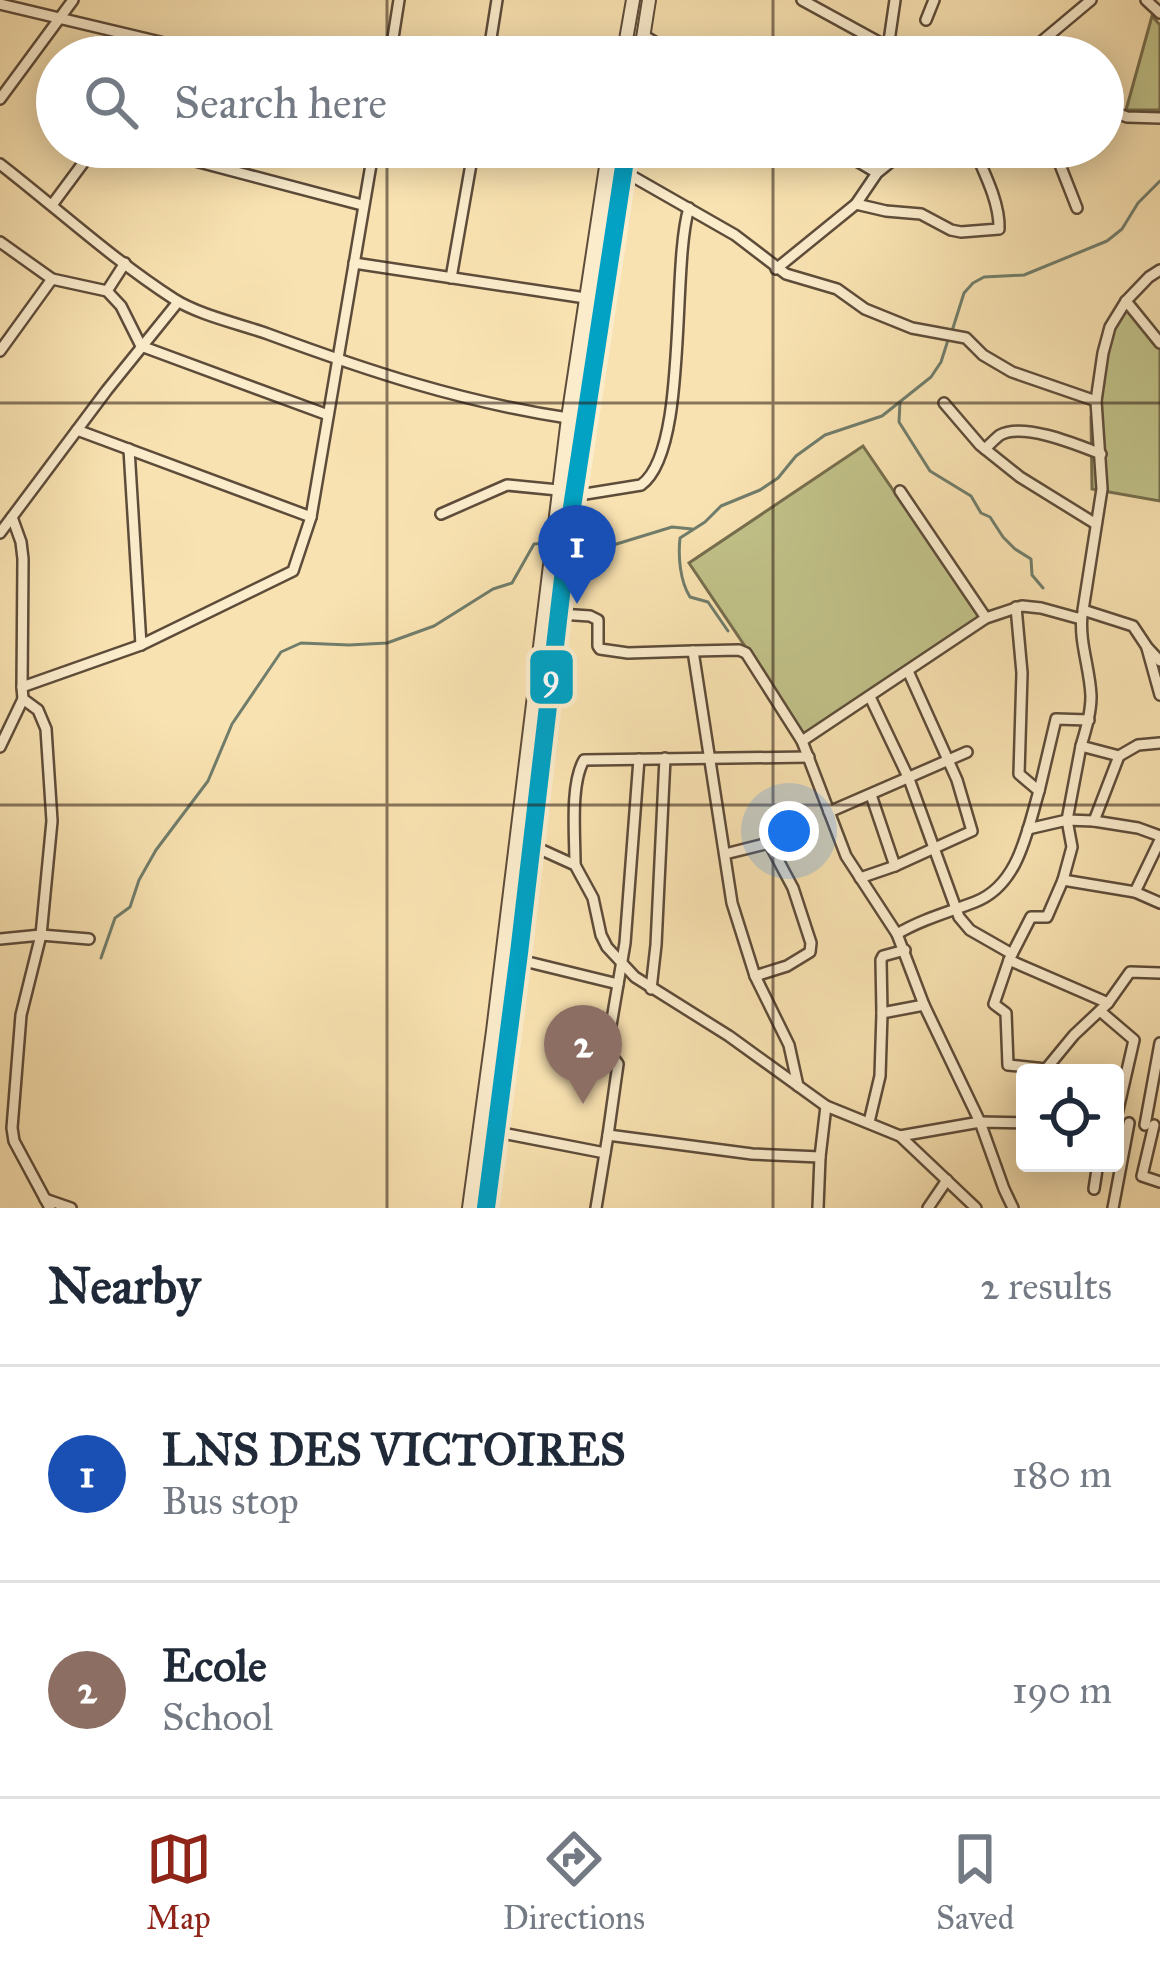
<!DOCTYPE html>
<html lang="en">
<head>
<meta charset="utf-8">
<style>
  body { margin:0; font-family:"IM FELL Great Primer",serif; background:#f2f2f3; color:#1f2937 }
  .controls { position:absolute; right:36px; bottom:36px; display:grid; overflow:hidden; border-radius:12px; box-shadow:0 6px 30px #0003 }
  .controls button { width:108px; height:108px; display:grid; place-items:center; padding:0; border:0; border-bottom:3px solid #e0e1e3; background:#fff; color:#1f2937; font:60px sans-serif }
  .you { position:absolute; left:789px; top:831px; width:42px; height:42px; margin:-30px; border:9px solid #fff; border-radius:50%; background:#1a73e8; box-shadow:0 0 0 18px #1a73e833 }
  .badge { display:grid; place-items:center; width:78px; height:78px; border-radius:50%; background:#8f2418; color:#fff; font-size:39px; font-weight:700 }
  .pin { position:absolute; translate:-50% -99px; filter:drop-shadow(0 3px 6px #0008) }
  .pin::after { content:''; position:absolute; top:63px; width:42px; height:36px; background:inherit; clip-path:polygon(0 0,100% 0,50% 100%) }
  .list { margin:0; padding:0; list-style:none }
  h2 { display:flex; justify-content:space-between; align-items:center; height:156px; margin:0; padding:0 48px; font-size:51px }
  h2 small { font-size:39px; font-weight:400; color:#747a83 }
  .list li { display:grid; grid-template-columns:78px 1fr auto; gap:36px; align-items:center; box-sizing:border-box; height:216px; padding:0 48px; border-top:3px solid #e0e1e3 }
  .list b { display:block; font-size:45px; white-space:nowrap }
  .list p { margin:0; font-size:39px; white-space:nowrap; color:#747a83 }
  .list em { font-size:39px; font-style:normal; color:#747a83 }
  .icon { flex:none; width:66px; height:66px; fill:none; stroke:currentColor; stroke-width:2; stroke-linecap:round; stroke-linejoin:round }
  .map { position:relative; flex:none; width:1160px; height:1208px; overflow:hidden }
  .search { position:absolute; background:#fff; box-shadow:0 6px 30px #0003; left:36px; right:36px; top:36px; height:132px; display:flex; align-items:center; gap:30px; box-sizing:border-box; padding:0 42px; border-radius:66px; color:#747a83; font-size:45px }
  .sheet { height:588px; background:#fff }
  nav { display:flex; justify-content:space-around; align-items:center; box-sizing:border-box; height:168px; border-top:3px solid #e0e1e3; background:#fff; font-size:33px; color:#747a83 }
  nav a { display:grid; justify-items:center; gap:6px }
  nav .on { color:#8f2418 }
  .map>svg:first-child { display:block }
  .green { fill:#c1c289; stroke:#766e4e; stroke-width:3 }
  .lines { fill:none; stroke-linecap:round; stroke-linejoin:round }
  .stream { stroke:#707d6b; stroke-width:3 }
  .minor-casing { stroke:#5e4c3a; stroke-width:14 }
  .tertiary-casing { stroke:#5e4c3a; stroke-width:16 }
  .minor { stroke:#fbeccc; stroke-width:9 }
  .tertiary { stroke:#fbeccc; stroke-width:12 }
  .bus-1-casing { stroke:#fbeccc; stroke-width:27 }
  .bus-1 { stroke:#02a2c5; stroke-width:18 }
  .grid { fill:none; stroke:#2a1a13; stroke-width:3; stroke-opacity:0.55 }
  .line-badge { stroke:#fbeccc; stroke-width:4.5 }
  .badge-label { font-size:33px; text-anchor:middle; font-weight:bold; fill:#fff }
</style>
</head>
<body>
<div class="map">
<svg width="1160" height="1208" viewBox="0 0 1160 1208">
  <rect width="100%" height="100%" fill="#f9e2b1"/>
  <filter id="stains"><feTurbulence type="fractalNoise" baseFrequency=".00167" numOctaves="4"/><feColorMatrix values="0 0 0 0 .2 0 0 0 0 .09 0 0 0 0 .02 0 0 0 .5 -.17"/></filter>
  <radialGradient id="worn" r=".72"><stop offset=".6" stop-color="#630" stop-opacity="0"/><stop offset="1" stop-color="#630" stop-opacity=".3"/></radialGradient>
  <g class="green">
    <path d="M1152 16 1160 25V110H1126Z"/>
    <path d="M1126 306 1160 349V501L1092 489 1091 417 1112 328Z"/>
    <path d="M863 446 981 619 806 737 689 563Z"/>
  </g>
  <g class="lines">
    <g class="stream">
      <path d="M952 331 964 293 973 283 984 277 1024 275 1107 241 1122 229 1138 203 1160 181"/>
      <path d="M900 402 899 422 930 471 971 496 981 513 990 517 1003 537 1015 549 1031 559 1032 575 1043 588"/>
      <path d="M574 545 610 546 672 527 692 529"/>
      <path d="M728 631 708 602 690 597C680 581 678 557 680 538L705 522 721 506 760 490 778 478 796 456 825 435 882 416 931 377 941 362 948 340"/>
      <path d="M101 958 115 918 130 907 139 880 156 850 208 781 232 724 281 652 301 643 349 645 387 643 434 626 493 589 512 583 534 544 547 543"/>
    </g>
    <defs>
      <g id="minor">
        <path d="M802 0 906 57"/>
        <path d="M1146 0 1160 13"/>
        <path d="M0 4 223 57"/>
        <path d="M926 20 934 0"/>
        <path d="M643 35 680 57"/>
        <path d="M888 48 895 0"/>
        <path d="M390 57 399 0"/>
        <path d="M488 57 497 0"/>
        <path d="M1023 57 1091 0"/>
        <path d="M0 99 73 0"/>
        <path d="M1103 108 1127 117 1160 118"/>
        <path d="M142 147 362 205"/>
        <path d="M833 147 877 173"/>
        <path d="M1053 147 1077 208"/>
        <path d="M0 164C58 209 112 259 174 299 199 315 240 324 268 334 368 371 462 402 568 418"/>
        <path d="M623 171 735 235 786 274 837 289 865 309 912 328 966 338 983 355 1012 372 1096 401"/>
        <path d="M856 204 886 211 921 214 951 230 961 232 999 229C1000 203 984 172 973 147"/>
        <path d="M52 205 95 147"/>
        <path d="M0 242 52 279 107 291 121 306 141 346 328 415"/>
        <path d="M354 263 592 299"/>
        <path d="M776 269 856 204 877 173 909 147"/>
        <path d="M1160 270 1149 277 1126 301 1110 327 1103 353 1096 401 1102 489 1083 610 1133 626 1147 647 1160 661"/>
        <path d="M451 278 474 147"/>
        <path d="M107 291 125 263"/>
        <path d="M1126 301 1160 343"/>
        <path d="M0 351 52 279"/>
        <path d="M944 403 980 445 1020 477 1096 524"/>
        <path d="M77 430 311 517"/>
        <path d="M129 449 141 645"/>
        <path d="M985 449C988 446 997 437 1000 435 1023 422 1078 445 1101 454"/>
        <path d="M900 491 986 618"/>
        <path d="M573 496 641 485C689 451 671 266 689 208"/>
        <path d="M441 514 507 485 558 490"/>
        <path d="M12 517 21 542 23 559 22 687 141 645 293 571 311 517 374 147"/>
        <path d="M0 533 107 390 178 302"/>
        <path d="M560 614 590 616 598 620V646L600 649 628 653 693 651 732 903 755 976 789 1045 798 1086"/>
        <path d="M1082 615C1079 643 1090 668 1091 696 1091 713 1086 729 1081 746L1119 756 1138 745 1160 743"/>
        <path d="M1147 648 1160 695"/>
        <path d="M693 651 739 650 746 653 802 741 846 856 897 934 924 1005 980 1122 1004 1189 1013 1208"/>
        <path d="M22 687 23 699 38 710 46 729 52 821 41 935 21 1015 12 1128 14 1141 50 1208"/>
        <path d="M870 697 909 779 959 917 970 930 1012 954"/>
        <path d="M802 741 986 618 1022 606 1041 608 1081 619"/>
        <path d="M0 747 23 699"/>
        <path d="M1039 791 1056 719 1089 720"/>
        <path d="M871 795 895 866"/>
        <path d="M829 812 967 752"/>
        <path d="M1094 821 1138 828 1160 836"/>
        <path d="M1028 829 1067 820 1094 821 1119 756"/>
        <path d="M533 846 575 865 593 898 601 935 607 947 635 977 729 1036 826 1106 900 1136 976 1208"/>
        <path d="M725 854 769 843 793 888 811 943 810 952 787 966 755 976"/>
        <path d="M575 864C575 835 570 784 584 760L809 757"/>
        <path d="M860 878 895 866 972 831 957 780 908 671"/>
        <path d="M1063 880 1135 892 1160 840"/>
        <path d="M1135 892 1160 903"/>
        <path d="M897 934C922 919 949 912 975 902 1019 885 1027 831 1039 791L1019 774 1022 673 1016 607"/>
        <path d="M0 939 41 935 89 939"/>
        <path d="M520 960 618 984"/>
        <path d="M1009 960 1108 1003"/>
        <path d="M651 989 656 945 665 758"/>
        <path d="M1100 1011 1134 1040 1115 1123"/>
        <path d="M882 1013 881 960 883 956 905 950"/>
        <path d="M1046 1069 1074 1035 1108 1003 1130 972 1160 973"/>
        <path d="M1045 1073 1046 1069 1008 1065 1006 1013 994 1004 1009 960 1031 917H1047L1063 880 1072 847 1067 820 1081 746"/>
        <path d="M869 1122 880 1076 882 1013 924 1005"/>
        <path d="M1145 1125 1160 1043"/>
        <path d="M1154 1125 1142 1176 1160 1182"/>
        <path d="M497 1132 605 1153"/>
        <path d="M608 1135 618 1064 607 1049 625 943 639 759"/>
        <path d="M900 1136 980 1122 1025 1123"/>
        <path d="M1094 1189 1098 1163"/>
        <path d="M45 1199 71 1208"/>
        <path d="M596 1208 608 1135 752 1154 820 1157 826 1106"/>
        <path d="M818 1208 820 1157"/>
        <path d="M928 1208 947 1180"/>
        <path d="M1113 1208 1129 1123"/>
      </g>
      <g id="tertiary">
        <path d="M623 57 633 0"/>
        <path d="M640 57 649 0"/>
        <path d="M469 1208 493 1031 568 418 609 147"/>
        <path d="M486 1208C519 981 541 754 569 527 586 400 608 274 627 147"/>
      </g>
    </defs>
    <use href="#minor" class="minor-casing"/>
    <use href="#tertiary" class="tertiary-casing"/>
    <use href="#minor" class="minor"/>
    <use href="#tertiary" class="tertiary"/>
    <defs>
      <path id="bus-1" d="M486 1208 519 953 569 527 627 147"/>
    </defs>
    <use href="#bus-1" class="bus-1-casing"/>
    <use href="#bus-1" class="bus-1"/>
  </g>
  <path class="grid" d="M387 0V57M773 0V57M387 147V1208M773 147V1208M0 403H1160M0 805H1160"/>
  <rect class="line-badge" x="528" y="648" width="47" height="58" rx="12" fill="#02a2c5"/>
  <g class="badge-label">
    <text x="551" y="688">9</text>
  </g>
  <rect width="100%" height="100%" filter="url(#stains)"/>
  <rect width="100%" height="100%" fill="url(#worn)"/>
</svg>
<div class="controls">
<button><svg class="icon" aria-label="locate" viewBox="0 0 24 24"><circle cx="12" cy="12" r="6"/><path d="M12 2v4M12 18v4M2 12h4M18 12h4"/></svg></button>
</div>
<div class="you"></div>
<div class="pin badge" style="left:577px;top:604px;background:#1a4fb4">1</div>
<div class="pin badge" style="left:583px;top:1104px;background:#8d6e63">2</div>
<div class="search"><svg class="icon" aria-label="search" viewBox="0 0 24 24"><circle cx="10" cy="10" r="6"/><path d="M15 15l6 6"/></svg>Search here</div>
</div>
<section class="sheet">
<h2>Nearby<small>2 results</small></h2>
<ul class="list">
<li><span class="badge" style="background:#1a4fb4">1</span><div><b>LNS DES VICTOIRES</b><p>Bus stop</p></div><em>180 m</em></li>
<li><span class="badge" style="background:#8d6e63">2</span><div><b>Ecole</b><p>School</p></div><em>190 m</em></li>
</ul>
</section>
<nav>
<a class="on"><svg class="icon" aria-label="map" viewBox="0 0 24 24"><path d="M3 6l6-2 6 2 6-2v14l-6 2-6-2-6 2zM9 4v14M15 6v14"/></svg>Map</a>
<a><svg class="icon" aria-label="directions" viewBox="0 0 24 24"><path d="M12 3l9 9-9 9-9-9zM9 14v-3h6M13 9l2 2-2 2"/></svg>Directions</a>
<a><svg class="icon" aria-label="saved" viewBox="0 0 24 24"><path d="M7 4h10v16l-5-4-5 4z"/></svg>Saved</a>
</nav>
</body>
</html>
